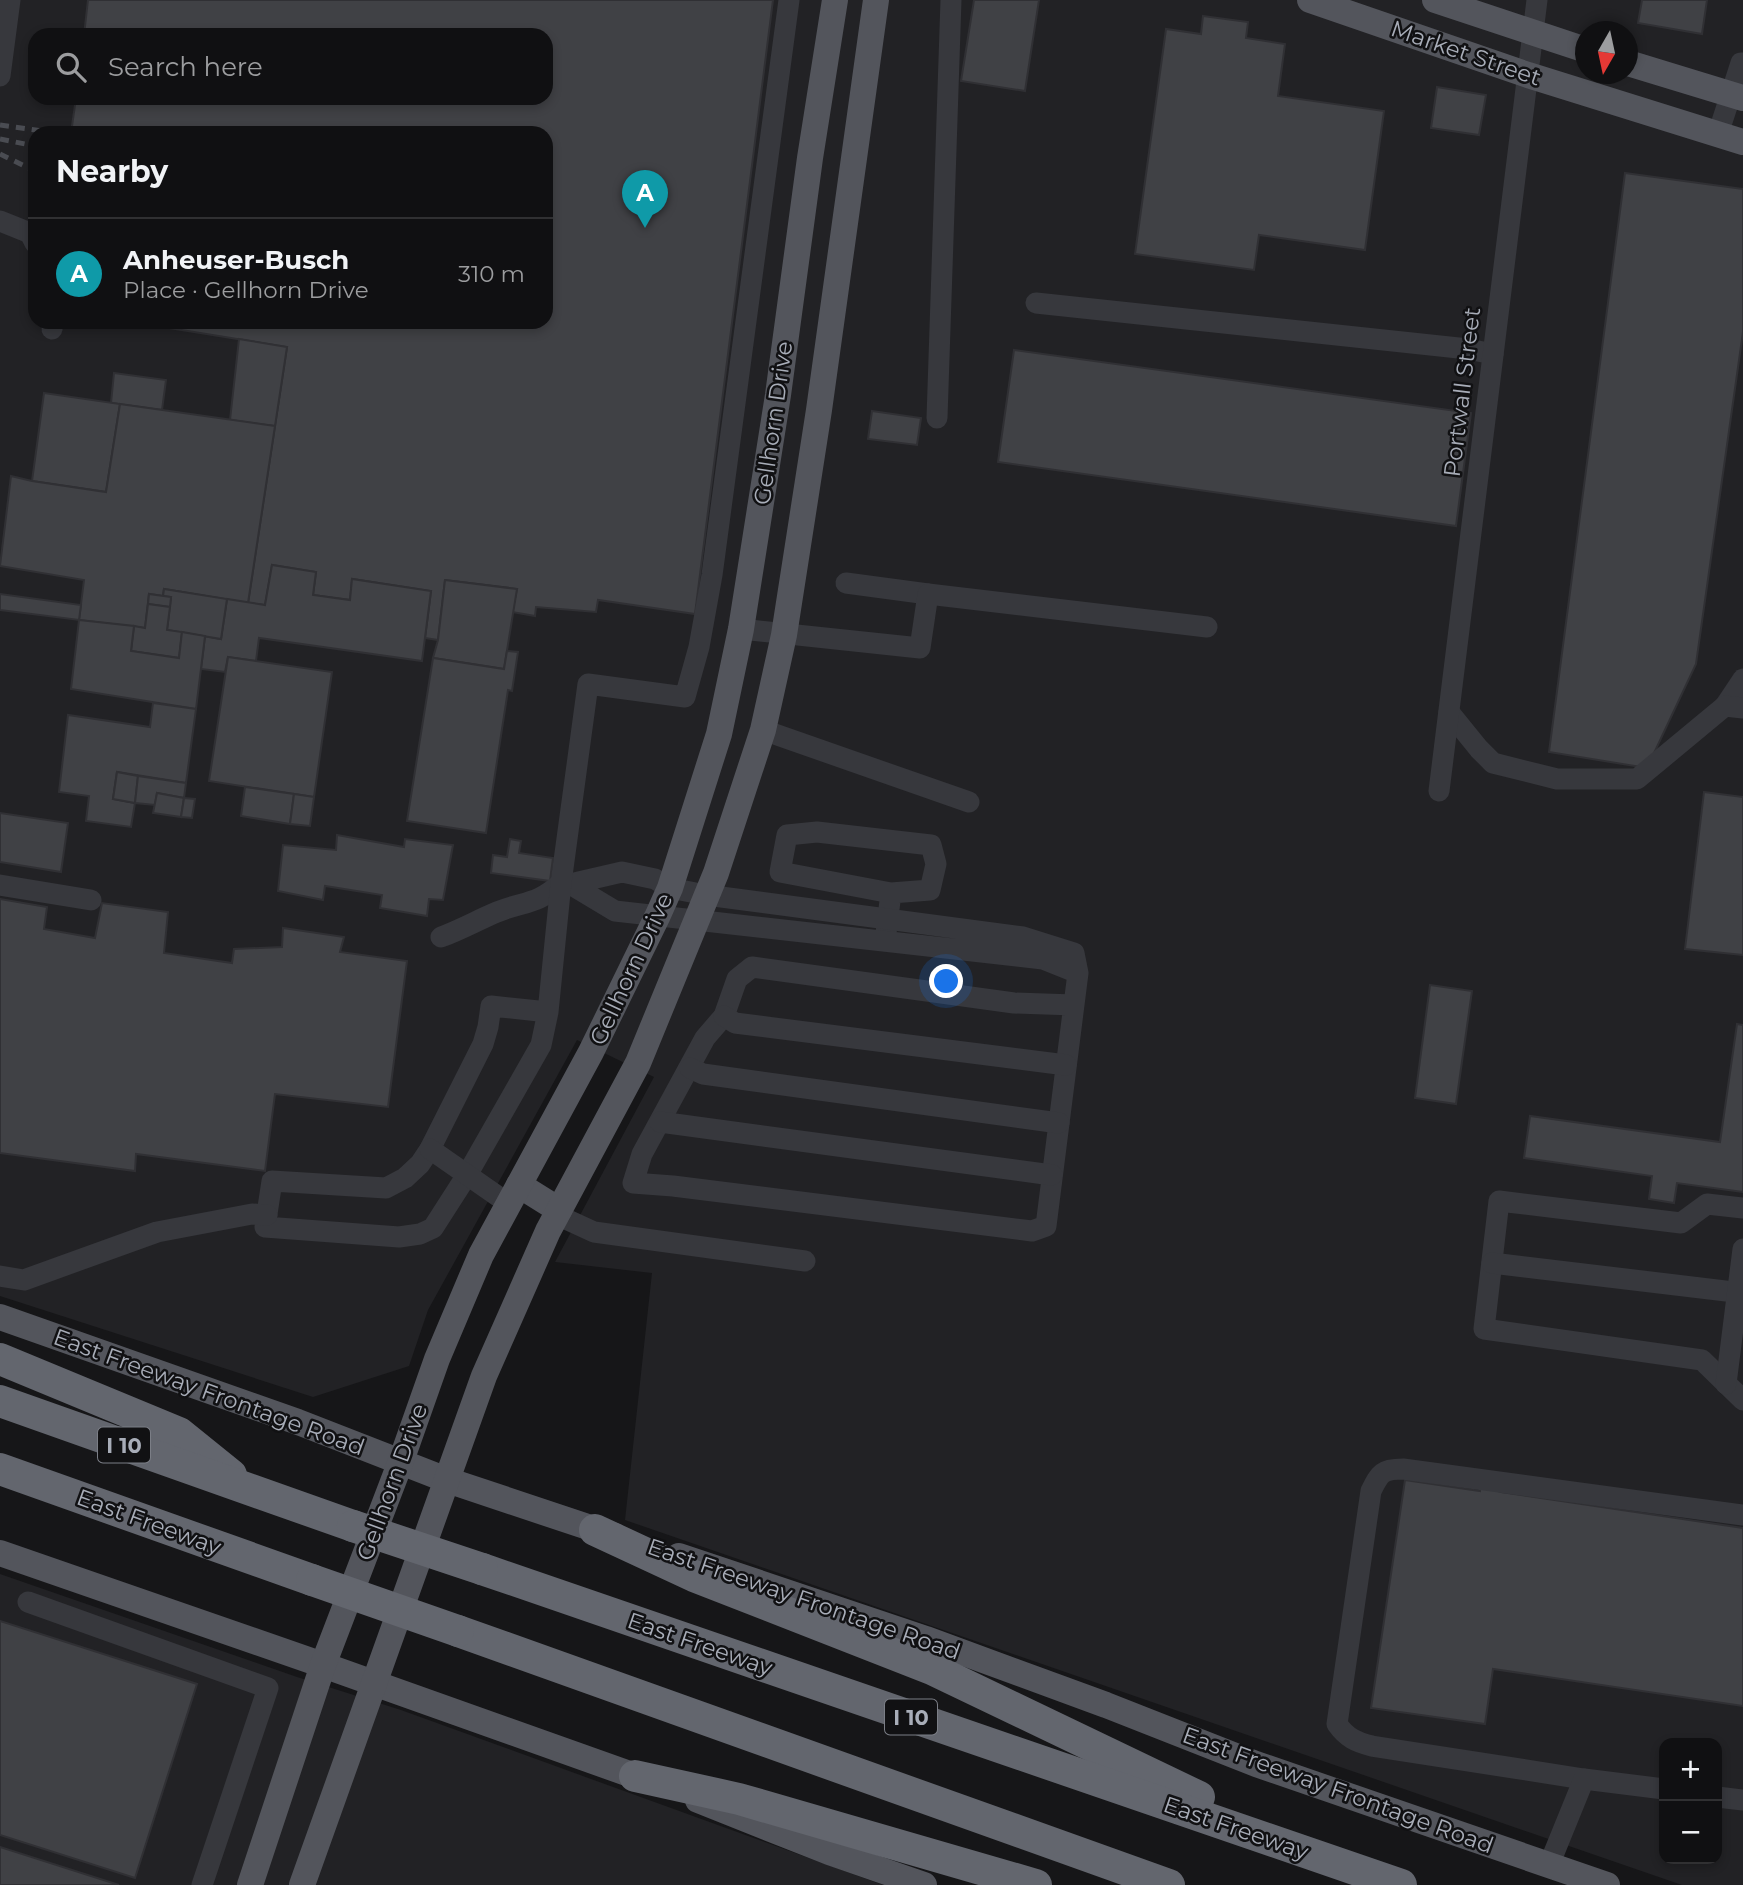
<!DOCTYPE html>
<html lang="en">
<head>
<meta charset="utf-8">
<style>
  body { margin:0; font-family:Montserrat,sans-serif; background:#19191b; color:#f1f3f6 }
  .controls { position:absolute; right:21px; bottom:21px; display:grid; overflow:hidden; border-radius:14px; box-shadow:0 4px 10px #0003 }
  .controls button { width:63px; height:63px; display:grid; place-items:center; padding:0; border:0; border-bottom:2px solid #303032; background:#101012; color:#f1f3f6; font:35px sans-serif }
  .compass { position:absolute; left:1575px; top:21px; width:63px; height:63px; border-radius:50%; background:#101012; box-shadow:0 4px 10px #0003; rotate:189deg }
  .you { position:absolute; left:947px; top:982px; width:24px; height:24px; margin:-18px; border:5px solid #fff; border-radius:50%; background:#1a73e8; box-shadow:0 0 0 10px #1a73e833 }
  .badge { display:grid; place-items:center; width:46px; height:46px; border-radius:50%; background:#ea580c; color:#fff; font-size:23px; font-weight:700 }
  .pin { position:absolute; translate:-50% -58px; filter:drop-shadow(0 2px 4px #0008) }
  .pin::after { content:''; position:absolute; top:37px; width:24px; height:21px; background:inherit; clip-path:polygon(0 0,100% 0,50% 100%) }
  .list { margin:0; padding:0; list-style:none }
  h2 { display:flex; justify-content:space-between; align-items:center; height:91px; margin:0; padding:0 28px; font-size:30px }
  h2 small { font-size:23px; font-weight:400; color:#9c9d9f }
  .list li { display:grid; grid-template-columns:46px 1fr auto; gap:21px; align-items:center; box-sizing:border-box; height:112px; padding:0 28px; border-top:2px solid #303032 }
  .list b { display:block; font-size:26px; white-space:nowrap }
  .list p { margin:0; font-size:23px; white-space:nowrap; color:#9c9d9f }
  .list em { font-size:23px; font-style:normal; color:#9c9d9f }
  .icon { flex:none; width:38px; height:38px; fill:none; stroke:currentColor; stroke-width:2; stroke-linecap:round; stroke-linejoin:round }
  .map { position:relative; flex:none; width:1743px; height:1885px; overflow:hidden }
  .search { position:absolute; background:#101012; box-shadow:0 4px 10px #0003; left:28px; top:28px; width:525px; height:77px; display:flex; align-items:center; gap:18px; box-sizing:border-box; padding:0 24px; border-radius:21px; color:#9c9d9f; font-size:26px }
  .panel { position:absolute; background:#101012; box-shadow:0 4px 10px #0003; left:28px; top:126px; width:525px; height:203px; border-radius:21px }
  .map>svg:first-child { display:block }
  .built { fill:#222225; fill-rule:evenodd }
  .building { fill:#404145; stroke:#303034; stroke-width:2 }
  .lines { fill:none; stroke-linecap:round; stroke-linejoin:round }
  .minor { stroke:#37383d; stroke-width:21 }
  .major { stroke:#53555c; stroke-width:26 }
  .highway { stroke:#63666e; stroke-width:32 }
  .rail { stroke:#4a4c52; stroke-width:5; stroke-dasharray:9 7; stroke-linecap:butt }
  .highway-bridge { stroke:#63666e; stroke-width:32 }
  .labels { text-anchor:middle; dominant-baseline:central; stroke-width:5; stroke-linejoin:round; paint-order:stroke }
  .shield { fill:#111113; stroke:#7b7e86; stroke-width:2 }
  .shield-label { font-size:21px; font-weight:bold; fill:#a8adb8 }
  .street-label { font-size:23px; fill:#a8adb8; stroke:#111113 }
</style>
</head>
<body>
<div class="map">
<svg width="1743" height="1885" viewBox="0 0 1743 1885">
  <rect width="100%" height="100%" fill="#161618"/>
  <g class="built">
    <path d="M0 0H1743V1885H1682L625 1520 652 1273 555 1262 654 1077 577 1040 428 1310 409 1366 313 1397 0 1296ZM1586 32H1628V74H1586ZM35 35H546V98H35ZM35 133H546V322H35ZM1664 1743H1717V1859H1664Z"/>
    <path d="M0 1574 297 1677 401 1710 883 1885H0Z"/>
  </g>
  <g class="building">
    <path d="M88 0H773L695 614 598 600 596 612 536 607 535 616 512 612 517 589 445 580 438 640 425 638 431 591 352 579 350 600 313 595 316 572 272 565 265 605 248 603 287 347 132 322H546V133H71L76 98H546V35H84Z"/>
    <path d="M974 0H1039L1025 91 961 81Z"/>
    <path d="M1642 0H1707L1702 34 1638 23Z"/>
    <path d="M1203 16 1248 22 1246 38 1285 44 1278 96 1384 111 1365 250 1259 235 1254 270 1135 254 1166 29 1201 34Z"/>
    <path d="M1437 87 1486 95 1479 135 1431 128Z"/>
    <path d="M1625 173 1743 189V332L1696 664 1647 768 1549 752Z"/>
    <path d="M239 339 287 347 275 426 230 420Z"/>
    <path d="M1014 350 1471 413 1456 526 998 462Z"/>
    <path d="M114 373 166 380 162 410 111 403Z"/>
    <path d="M44 393 120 404 106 492 32 481Z"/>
    <path d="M120 404 275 426 248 603 164 589 163 596 149 594 145 628 79 620 84 580 0 566 11 476 32 481 106 492Z"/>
    <path d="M872 411 921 418 917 445 868 439Z"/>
    <path d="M272 565 316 572 313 595 350 600 352 579 431 591 422 661 259 638 256 661 228 657 225 672 201 669 205 636 221 639 227 599 265 605Z"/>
    <path d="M445 580 517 589 504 669 433 658 438 640Z"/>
    <path d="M164 589 227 599 221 639 167 630 171 597 163 596Z"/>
    <path d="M0 594 81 605 79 620 0 610Z"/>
    <path d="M149 594 171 597 170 607 148 604Z"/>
    <path d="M148 604 170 607 167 630 182 632 179 658 131 651 134 626 145 628Z"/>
    <path d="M79 620 134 626 131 651 179 658 182 632 205 636 196 709 71 689Z"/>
    <path d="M507 651 518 652 512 691 508 690 486 833 407 821 433 658 504 669Z"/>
    <path d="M228 657 332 672 314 797 209 781Z"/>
    <path d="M153 703 196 709 186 783 117 772 113 799 135 803 131 827 86 821 89 796 59 792 68 715 150 727Z"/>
    <path d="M117 772 138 776 135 803 113 799Z"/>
    <path d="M138 776 186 783 184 798 157 793 155 805 135 803Z"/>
    <path d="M245 787 294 794 290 824 241 816Z"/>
    <path d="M1704 792 1743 797V955L1685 949Z"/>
    <path d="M157 793 184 798 181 817 153 813Z"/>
    <path d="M294 794 314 797 310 826 290 824Z"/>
    <path d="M184 798 195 799 192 818 181 817Z"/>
    <path d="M0 813 68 823 61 872 0 862Z"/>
    <path d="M337 835 404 847 405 839 453 845 443 900 429 899 427 916 380 908 382 895 325 886 323 900 278 891 283 845 336 850Z"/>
    <path d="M510 839 521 841 519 853 553 858 550 881 491 873 493 855 507 857Z"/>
    <path d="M0 899 47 907 44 929 95 938 102 903 168 912 164 953 232 963 234 949 282 947 283 928 344 937 340 952 407 961 388 1107 275 1094 265 1171 136 1154 135 1171 0 1153Z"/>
    <path d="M1430 985 1472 991 1456 1104 1415 1098Z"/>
    <path d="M1737 1024 1743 1025V1192L1677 1183 1674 1203 1649 1199 1652 1176 1524 1158 1530 1116 1720 1142Z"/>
    <path d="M1405 1480 1480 1491V1485L1501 1492 1743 1528V1706L1493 1669 1485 1724 1371 1708Z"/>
    <path d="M0 1621 197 1684 135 1878 0 1835Z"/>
    <path d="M0 1847 119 1885H0Z"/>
  </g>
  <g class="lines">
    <g class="minor">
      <path d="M0 76 10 0"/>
      <path d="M1718 134 1741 63H1743"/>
      <path d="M0 221 30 233 35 243"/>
      <path d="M1036 303 1468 349 1493 354"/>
      <path d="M52 329 53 322"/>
      <path d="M937 418 951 0"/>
      <path d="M846 583 928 594"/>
      <path d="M741 629 920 648 928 594 1207 627"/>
      <path d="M1725 706 1743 679"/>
      <path d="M1449 712 1479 749 1493 763 1557 779H1637L1725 706 1743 708"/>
      <path d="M763 730 969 802"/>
      <path d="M1439 791 1537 0"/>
      <path d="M0 885 91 900"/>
      <path d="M886 933 891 893 780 872 787 835 817 832 931 845 936 864 930 890 891 893"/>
      <path d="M441 937C460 930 478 920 497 912 524 901 537 905 561 883L568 884"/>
      <path d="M1074 1005 1014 1003 752 967 737 979 724 1016 705 1038 642 1154 633 1183 673 1186 1032 1231 1046 1226 1078 973 1043 959 615 911 570 884 622 872 655 879 670 888 706 895 1023 937 1074 953 1078 973"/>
      <path d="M548 1012 491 1006 488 1027 483 1044 430 1149 420 1164 405 1178 386 1188 272 1181 265 1227 399 1237 420 1234 433 1228 467 1175 541 1045 548 1012 561 883 588 684 685 697 699 647 712 575 789 0"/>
      <path d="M724 1016 735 1023 1066 1065"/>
      <path d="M690 1068 703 1074 1059 1123"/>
      <path d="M660 1122 1052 1175"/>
      <path d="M430 1149 509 1204"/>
      <path d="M1743 1208 1707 1204 1681 1223 1499 1201 1484 1329 1702 1360 1743 1400"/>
      <path d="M557 1215 594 1232 805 1261"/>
      <path d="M1492 1263 1743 1293"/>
      <path d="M0 1276 24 1280 157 1232 252 1214 267 1215"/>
      <path d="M1726 1384 1743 1249"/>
      <path d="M28 1602 268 1688 202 1885"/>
      <path d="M1584 1779 1372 1746C1356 1742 1347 1738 1337 1724L1371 1491C1380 1473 1382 1469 1403 1469L1743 1515"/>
      <path d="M1717 1797 1743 1800"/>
      <path d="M1549 1865 1584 1779 1664 1789"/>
    </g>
    <g class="major">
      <path d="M1310 0 1528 75 1743 142"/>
      <path d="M1435 0 1586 50"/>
      <path d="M1628 63 1743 98"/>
      <path d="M519 1185 559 1210"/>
      <path d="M0 1317 298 1422 447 1480 615 1536"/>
      <path d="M0 1553 323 1665 652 1782"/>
      <path d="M679 1556 926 1639 1106 1705 1256 1764 1607 1885"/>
      <path d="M698 1800 829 1852 924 1885"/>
      <path d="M250 1885 323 1665 401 1461 437 1359 481 1255 591 1052 658 915 670 888 719 734 741 629 778 395 810 158 835 0"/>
      <path d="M302 1885 484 1376 548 1231 638 1063 716 873 763 730 784 635 819 410 876 0"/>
    </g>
    <g class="highway">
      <path d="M0 1359 179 1433 231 1475"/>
      <path d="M0 1401 353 1526"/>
      <path d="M0 1469 312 1580"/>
      <path d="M595 1530 694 1576 932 1669 1199 1797"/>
      <path d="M482 1569 1401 1885"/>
      <path d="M458 1631 1169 1885"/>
      <path d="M635 1776 739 1799 1036 1885"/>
    </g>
    <g class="rail">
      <path d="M0 125 57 133"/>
      <path d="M0 139 35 146"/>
      <path d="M0 154 35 171"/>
    </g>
    <g class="highway-bridge">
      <path d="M353 1526 482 1569"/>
      <path d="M312 1580 458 1631"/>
    </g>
  </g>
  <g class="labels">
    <g class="shield">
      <rect x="98" y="1427.5" width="52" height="35" rx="5"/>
      <rect x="885" y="1699.5" width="52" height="35" rx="5"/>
    </g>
    <g class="shield-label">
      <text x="124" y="1445">I 10</text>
      <text x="911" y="1717">I 10</text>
    </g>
    <g class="street-label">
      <text transform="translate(1466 53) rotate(19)">Market Street</text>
      <text transform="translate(1462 392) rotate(-83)">Portwall Street</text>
      <text transform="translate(773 423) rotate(-82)">Gellhorn Drive</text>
      <text transform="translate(631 969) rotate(-65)">Gellhorn Drive</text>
      <text transform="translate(209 1392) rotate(20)">East Freeway Frontage Road</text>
      <text transform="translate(392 1482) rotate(-70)">Gellhorn Drive</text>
      <text transform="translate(149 1522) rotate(20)">East Freeway</text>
      <text transform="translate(804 1599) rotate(19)">East Freeway Frontage Road</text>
      <text transform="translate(700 1644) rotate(19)">East Freeway</text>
      <text transform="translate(1338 1790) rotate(20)">East Freeway Frontage Road</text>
      <text transform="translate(1236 1828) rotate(19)">East Freeway</text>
    </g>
  </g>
</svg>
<div class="controls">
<button>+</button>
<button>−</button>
</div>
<svg class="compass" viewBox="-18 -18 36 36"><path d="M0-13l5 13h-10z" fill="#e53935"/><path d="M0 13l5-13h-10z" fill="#9c9d9f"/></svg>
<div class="you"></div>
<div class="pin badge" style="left:645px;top:228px;background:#0f9aa8">A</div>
<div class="search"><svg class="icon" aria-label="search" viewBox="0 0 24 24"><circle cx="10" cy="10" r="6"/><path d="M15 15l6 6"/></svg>Search here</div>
<section class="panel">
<h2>Nearby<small></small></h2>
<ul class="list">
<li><span class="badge" style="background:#0f9aa8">A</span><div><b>Anheuser-Busch</b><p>Place · Gellhorn Drive</p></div><em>310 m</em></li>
</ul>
</section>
</div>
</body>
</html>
